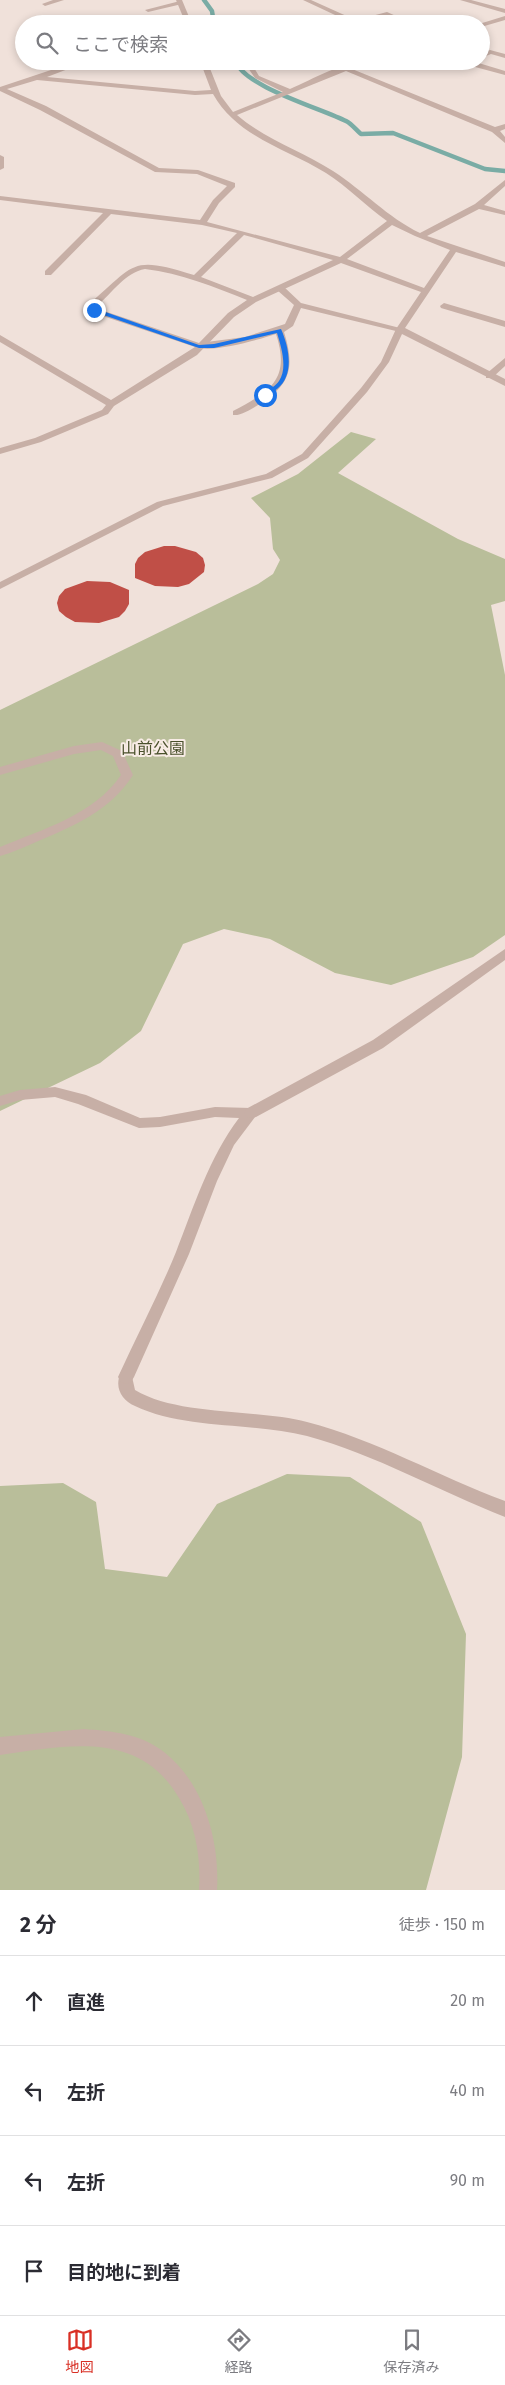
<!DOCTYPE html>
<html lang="ja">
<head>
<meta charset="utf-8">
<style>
  body { margin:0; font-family:"Fira Sans","Noto Sans JP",sans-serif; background:#f2f2f3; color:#2b2b33 }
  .stop { position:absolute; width:15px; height:15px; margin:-11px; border:4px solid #1a73e8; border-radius:50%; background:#fff }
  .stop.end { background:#1a73e8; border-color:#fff; box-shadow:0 1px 5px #0008 }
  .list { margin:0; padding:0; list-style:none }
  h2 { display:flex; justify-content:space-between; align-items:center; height:65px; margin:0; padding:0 20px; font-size:21px }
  h2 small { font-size:16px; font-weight:400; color:#7c7c81 }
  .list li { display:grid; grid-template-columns:32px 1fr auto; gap:15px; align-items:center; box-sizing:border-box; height:90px; padding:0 20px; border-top:1px solid #e1e1e2 }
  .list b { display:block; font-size:19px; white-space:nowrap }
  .list em { font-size:16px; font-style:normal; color:#7c7c81 }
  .icon { flex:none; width:28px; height:28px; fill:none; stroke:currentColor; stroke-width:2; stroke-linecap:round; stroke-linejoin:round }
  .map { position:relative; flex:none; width:505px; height:1890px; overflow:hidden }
  .search { position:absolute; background:#fff; box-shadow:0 2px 8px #0003; left:15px; right:15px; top:15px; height:55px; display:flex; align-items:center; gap:12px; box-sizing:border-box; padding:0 18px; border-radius:28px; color:#7c7c81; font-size:19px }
  .sheet { height:425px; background:#fff }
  nav { display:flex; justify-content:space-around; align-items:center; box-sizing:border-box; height:70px; border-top:1px solid #e1e1e2; background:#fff; font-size:14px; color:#7c7c81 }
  nav a { display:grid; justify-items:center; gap:2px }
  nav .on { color:#d93025 }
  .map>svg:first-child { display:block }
  .green { fill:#b9be9a }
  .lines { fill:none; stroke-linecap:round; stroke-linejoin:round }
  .stream { stroke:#7aaca5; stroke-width:4.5 }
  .building { fill:#c04f47 }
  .service { fill:#c7afa6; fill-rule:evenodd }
  .minor { fill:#c7afa6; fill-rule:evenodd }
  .tertiary { fill:#c7afa6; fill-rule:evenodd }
  .route { fill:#1a73e8 }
  .labels { text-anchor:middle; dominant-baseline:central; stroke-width:4; stroke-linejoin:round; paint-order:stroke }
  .park-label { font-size:16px; fill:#4a512c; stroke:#f8ece6 }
</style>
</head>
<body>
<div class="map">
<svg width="505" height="1890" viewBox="0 0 505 1890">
  <rect width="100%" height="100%" fill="#f0e1da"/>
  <g class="green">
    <path d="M351 432 376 439 338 473 458 539 505 559V601L491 605 505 675V935L473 957 391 985 335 973 270 939 224 929 183 944 141 1031 100 1063 0 1111V710L258 584 273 574 280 560 273 549 270 518 251 498 298 474Z"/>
    <path d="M287 1474 350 1477 421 1522 466 1634 462 1757 426 1890H0V1486L63 1483 96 1502 105 1569 167 1577 217 1504Z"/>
  </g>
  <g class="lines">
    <g class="stream">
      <path d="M204 0 212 11 214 24"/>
      <path d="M236 61C242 86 323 109 346 121 352 124 356 130 361 134L393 133 485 169 505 171"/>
    </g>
  </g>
  <g class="building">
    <path d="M164 546H175L196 552 203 558 205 565 204 572 189 584 178 587 155 586 135 578V564L138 558 145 552Z"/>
    <path d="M87 581 110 582 129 590V604L125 611 119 617 99 623 75 622 66 617 59 611 57 603 59 596 65 589Z"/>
  </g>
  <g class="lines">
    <g class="service">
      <path d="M180 1 183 3 182 4 148 12 145 10Z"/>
      <path d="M277 286H283L301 303 404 329 400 332 301 308 293 326 284 332C295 367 291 385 258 405 251 409 241 416 233 415V411C270 391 291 380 276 334 261 339 206 355 195 346L199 343 245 337 285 324 294 305 277 290Z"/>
      <path d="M444 303 505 321V327L441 308 440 306Z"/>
      <path d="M505 358V366L492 378H486V374Z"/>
      <path d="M102 742 122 751 133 775C110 811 74 826 36 842 24 847 12 853 0 856V847C43 829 94 815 121 775L113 756 101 750 74 754 0 775V767L74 746Z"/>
      <path d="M126 1370 131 1372 135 1390C178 1416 257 1409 307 1422 376 1440 438 1476 505 1501V1517C439 1491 376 1455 307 1436 254 1422 185 1430 135 1406 121 1400 114 1387 121 1372Z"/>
    </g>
    <g class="minor">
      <path d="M53 0H64L45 6 42 4Z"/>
      <path d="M176 0H182L192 24H186Z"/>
      <path d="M303 0H311L351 18H364L387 12 414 24H405L386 16 364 22H350Z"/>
      <path d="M505 16V20L481 27V24H479Z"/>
      <path d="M224 20H228L229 24H223Z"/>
      <path d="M490 50 505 54V58L491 54 481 58V53Z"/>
      <path d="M78 61H89L47 77 195 91 211 90 200 61H207L221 96 233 112 283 92 255 78 243 61H250L259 76 290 89C313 79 344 61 368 61L352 69 495 127 505 124V129L500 131 505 137V143L492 132 346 71 237 115C266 140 302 151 333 171 364 191 387 217 420 233L475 204 505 180V186L484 205 505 211V215L479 209 427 236 505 262V267L456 252 405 328 505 379V386L402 334 389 362 367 392 308 458 272 478 163 506 0 589V582L157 502 266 474 302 454 361 388 381 362 396 329 421 292 341 263 256 302 234 317 197 355 114 406 108 414 41 442 0 454V448L35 438 102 410 106 405 0 342V335L111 400 195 347 91 312 90 303C136 264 130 255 194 275L237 233 202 225 111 214 51 275H45V271L103 213 0 200V196L200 220 213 200 227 186 197 174 155 172 40 110 0 91V87ZM37 80 195 95 213 94C237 137 287 149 326 173 348 187 366 206 387 221L340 257 207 222 219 203 235 187V183L198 170 159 168 46 106 7 89ZM392 225 415 236 450 250 424 288 347 259ZM244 235 333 260 253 297 201 277ZM145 269C181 273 214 287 247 300L228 313 199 343 98 309 97 306C112 293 126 272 145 269Z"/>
      <path d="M464 61H472L505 71V75L464 64Z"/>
      <path d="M0 155 4 157V168L0 170Z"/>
      <path d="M55 1087 86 1095 140 1118 160 1117 215 1107 251 1108 256 1109 258 1113 234 1145 217 1181 189 1254 134 1377 131 1382 126 1384 121 1382 118 1377C137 1335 159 1294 176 1252 194 1206 209 1158 239 1118L215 1117 160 1127 139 1128 78 1104 55 1097 20 1100 0 1106V1096L20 1090Z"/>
      <path d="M84 1729C112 1731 141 1734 164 1752 204 1783 220 1842 217 1890H199C201 1858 196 1825 179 1798 139 1729 66 1746 0 1755V1737Z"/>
    </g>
    <g class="tertiary">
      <path d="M460 0H471L505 9V13Z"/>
      <path d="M505 949V960L383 1048 256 1117 251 1118 246 1117 244 1113 246 1109 373 1040Z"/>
    </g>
  </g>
  <path class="route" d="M94 308 199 345 214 344 281 329C289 347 295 375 277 389 272 392 269 396 263 396V394C268 390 276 386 279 381 288 368 281 346 277 333L214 348H199L92 311Z"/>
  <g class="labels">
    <g class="park-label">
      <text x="153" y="748">山前公園</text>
    </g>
  </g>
</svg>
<div class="stop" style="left:265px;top:395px"></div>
<div class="stop end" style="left:94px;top:310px"></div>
<div class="search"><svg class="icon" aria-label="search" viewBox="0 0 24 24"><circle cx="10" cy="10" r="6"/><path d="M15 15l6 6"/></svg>ここで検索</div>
</div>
<section class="sheet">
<h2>2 分<small>徒歩 · 150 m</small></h2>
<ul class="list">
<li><svg class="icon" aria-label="ahead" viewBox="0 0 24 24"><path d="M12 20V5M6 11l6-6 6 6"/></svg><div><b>直進</b></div><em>20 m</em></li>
<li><svg class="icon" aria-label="left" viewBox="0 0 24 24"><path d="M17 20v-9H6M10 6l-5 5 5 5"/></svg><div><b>左折</b></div><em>40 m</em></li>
<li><svg class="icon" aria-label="left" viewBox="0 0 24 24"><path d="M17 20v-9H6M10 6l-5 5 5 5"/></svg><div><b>左折</b></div><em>90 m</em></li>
<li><svg class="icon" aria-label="arrive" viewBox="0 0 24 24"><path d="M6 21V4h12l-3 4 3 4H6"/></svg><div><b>目的地に到着</b></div></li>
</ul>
</section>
<nav>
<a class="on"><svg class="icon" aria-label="map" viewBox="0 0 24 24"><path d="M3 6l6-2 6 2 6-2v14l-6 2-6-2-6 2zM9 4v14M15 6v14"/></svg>地図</a>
<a><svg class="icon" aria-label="directions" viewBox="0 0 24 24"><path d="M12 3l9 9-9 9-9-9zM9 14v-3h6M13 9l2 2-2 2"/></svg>経路</a>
<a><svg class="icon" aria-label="saved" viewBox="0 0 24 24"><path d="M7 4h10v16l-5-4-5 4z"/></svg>保存済み</a>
</nav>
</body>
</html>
